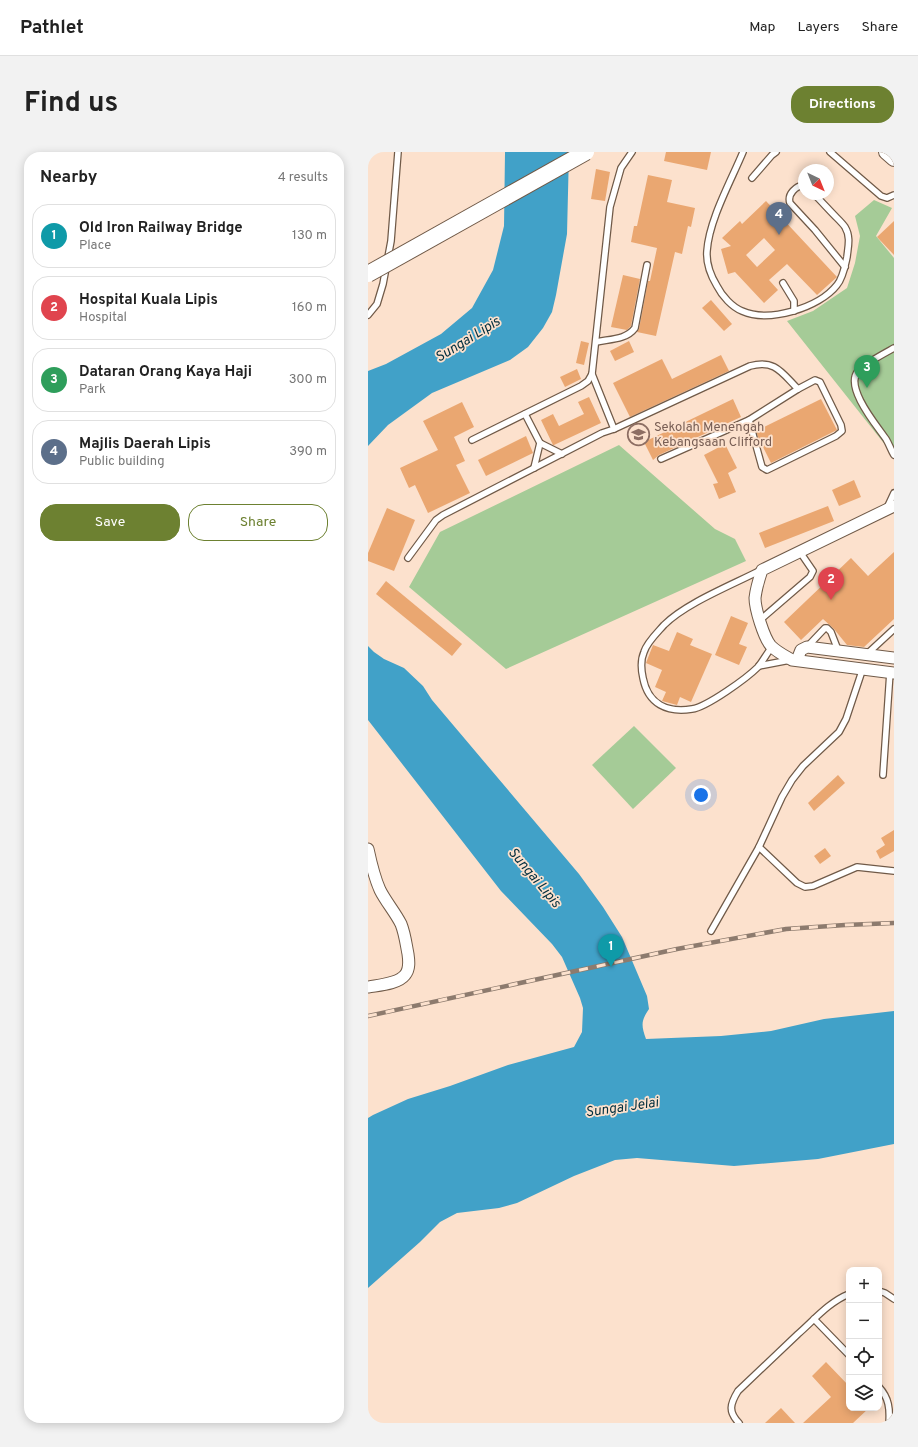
<!DOCTYPE html>
<html lang="en">
<head>
<meta charset="utf-8">
<style>
  body { margin:0; font-family:Overpass,sans-serif; background:#f2f2f2; color:#222 }
  .controls { position:absolute; right:12px; bottom:12px; display:grid; overflow:hidden; border-radius:8px; box-shadow:0 2px 10px #0003 }
  .controls button { width:36px; height:36px; display:grid; place-items:center; padding:0; border:0; border-bottom:1px solid #e0e0e0; background:#fff; color:#222; font:20px sans-serif }
  .compass { position:absolute; left:430px; top:12px; width:36px; height:36px; border-radius:50%; background:#fff; box-shadow:0 2px 10px #0003; rotate:137deg }
  .you { position:absolute; left:333px; top:643px; width:14px; height:14px; margin:-10px; border:3px solid #fff; border-radius:50%; background:#1a73e8; box-shadow:0 0 0 6px #1a73e833 }
  .badge { display:grid; place-items:center; width:26px; height:26px; border-radius:50%; background:#6d8131; color:#fff; font-size:13px; font-weight:700 }
  .pin { position:absolute; translate:-50% -33px; filter:drop-shadow(0 1px 2px #0008) }
  .pin::after { content:''; position:absolute; top:21px; width:14px; height:12px; background:inherit; clip-path:polygon(0 0,100% 0,50% 100%) }
  .list { margin:0; padding:0; list-style:none }
  h2 { display:flex; justify-content:space-between; align-items:center; height:52px; margin:0; padding:0 16px; font-size:17px }
  h2 small { font-size:13px; font-weight:400; color:#767676 }
  .list li { display:grid; grid-template-columns:26px 1fr auto; gap:12px; align-items:center; box-sizing:border-box; height:64px; margin:0 8px 8px; padding:0 8px; border:1px solid #e0e0e0; border-radius:16px }
  .list b { display:block; font-size:15px; white-space:nowrap }
  .list p { margin:0; font-size:13px; white-space:nowrap; color:#767676 }
  .list em { font-size:13px; font-style:normal; color:#767676 }
  .actions { display:flex; gap:8px; padding:12px 16px }
  .actions a { flex:1; padding:9px 0; border:1px solid #6d8131; border-radius:16px; text-align:center; font-size:14px; color:#6d8131 }
  .actions .main { background:#6d8131; color:#fff }
  .icon { flex:none; width:22px; height:22px; fill:none; stroke:currentColor; stroke-width:2; stroke-linecap:round; stroke-linejoin:round }
  .map { position:relative; flex:none; width:526px; height:1271px; overflow:hidden; border-radius:16px }
  header { display:flex; align-items:center; gap:24px; box-sizing:border-box; height:56px; padding:0 20px; background:#fff; border-bottom:1px solid #e0e0e0 }
  header strong { font-size:19px }
  nav { display:flex; gap:22px; margin-inline-start:auto; font-size:14px }
  .intro { display:flex; align-items:center; justify-content:space-between; box-sizing:border-box; height:96px; padding:0 24px }
  h1 { margin:0; font-size:28px }
  .button { padding:10px 18px; border-radius:16px; background:#6d8131; color:#fff; font-size:14px; font-weight:700 }
  main { display:flex; gap:24px; padding:0 24px }
  aside { flex:1; background:#fff; border-radius:16px; box-shadow:0 2px 10px #0003 }
  .map>svg:first-child { display:block }
  .green { fill:#a5cb97 }
  .water { fill:#41a1c8 }
  .building { fill:#eaa771; fill-rule:evenodd }
  .lines { fill:none; stroke-linecap:round; stroke-linejoin:round }
  .service-casing { stroke:#705a48; stroke-width:8 }
  .minor-casing { stroke:#705a48; stroke-width:13 }
  .tertiary-casing { stroke:#705a48; stroke-width:16 }
  .service { stroke:#fff; stroke-width:5.5 }
  .minor { stroke:#fff; stroke-width:11 }
  .tertiary { stroke:#fff; stroke-width:14 }
  .rail-casing { stroke:#8d7b6e; stroke-width:4.5 }
  .rail { stroke:#fce1cd; stroke-width:3; stroke-dasharray:9; stroke-linecap:butt }
  .secondary-bridge-casing { stroke:#705a48; stroke-width:18; stroke-linecap:butt }
  .secondary-bridge { stroke:#fff; stroke-width:16 }
  .labels { text-anchor:middle; dominant-baseline:central; stroke-width:3.5; stroke-linejoin:round; paint-order:stroke }
  .education-label { font-size:13px; fill:#785e54; stroke:#fce1cd; text-anchor:start }
  .water-label { font-size:14px; font-style:italic; fill:#012e3e; stroke:#fce1cd }
</style>
</head>
<body>
<header>
<strong>Pathlet</strong>
<nav><a>Map</a><a>Layers</a><a>Share</a></nav>
</header>
<div class="intro"><h1>Find us</h1><a class="button">Directions</a></div>
<main>
<aside>
<h2>Nearby<small>4 results</small></h2>
<ul class="list">
<li><span class="badge" style="background:#0f9aa8">1</span><div><b>Old Iron Railway Bridge</b><p>Place</p></div><em>130 m</em></li>
<li><span class="badge" style="background:#e0444e">2</span><div><b>Hospital Kuala Lipis</b><p>Hospital</p></div><em>160 m</em></li>
<li><span class="badge" style="background:#2e9e5b">3</span><div><b>Dataran Orang Kaya Haji</b><p>Park</p></div><em>300 m</em></li>
<li><span class="badge" style="background:#5c6f8a">4</span><div><b>Majlis Daerah Lipis</b><p>Public building</p></div><em>390 m</em></li>
</ul>
<div class="actions"><a class="main">Save</a><a>Share</a></div>
</aside>
<div class="map">
<svg width="526" height="1271" viewBox="0 0 526 1271">
  <rect width="100%" height="100%" fill="#fce1cd"/>
  <g class="green">
    <path d="M506 48 524 56 508 84 526 106V304L419 169 445 159 479 136 487 111 492 84 487 64Z"/>
    <path d="M251 293 347 377 367 387 378 409 138 517 41 435 72 380Z"/>
    <path d="M266 574 308 616 265 657 224 613Z"/>
  </g>
  <g class="water">
    <path d="M137 0H201L199 82 188 143 184 160 175 176 160 195 142 208 64 241 20 273 0 294V219L18 212 73 182 104 156 125 118 136 74Z"/>
    <path d="M0 494 6 500 16 507 36 516 55 534 64 548 211 722 235 755 254 785 279 844 281 857C273 869 273 873 278 887L353 884 403 879 456 867 526 859V992L450 1007 366 1014 269 1006 247 1008 206 1024 149 1051 131 1056 89 1061 72 1070 52 1090 0 1136V966L5 963 40 947 82 934 140 913 206 895 214 880 215 856 212 846 194 805 184 792 133 739 0 568Z"/>
  </g>
  <g class="building">
    <path d="M298 0H343L339 18 296 9Z"/>
    <path d="M228 17 242 20 237 49 223 47Z"/>
    <path d="M280 23 304 28 299 50 327 56 323 75 320 74 314 102 307 100 288 184 269 180 271 177 280 129H282L289 96 263 90 266 74H269Z"/>
    <path d="M398 49 469 125 449 143 419 112 401 128 410 138 396 151 367 120 360 122 353 97 363 94 354 86 372 69 374 72ZM396 86 407 98 389 115 378 103Z"/>
    <path d="M526 69V103L509 85Z"/>
    <path d="M255 123 272 127 263 174 259 178 243 175Z"/>
    <path d="M343 148 364 172 356 179 334 156Z"/>
    <path d="M213 189 221 191 216 213 208 211Z"/>
    <path d="M261 189 266 200 247 209 242 199Z"/>
    <path d="M353 203 361 219 262 265 245 231 294 207 304 227Z"/>
    <path d="M209 217 213 227 197 235 192 225Z"/>
    <path d="M221 245 233 271 186 293H185L173 268 185 262 191 274 216 262 210 250Z"/>
    <path d="M365 247 373 265 291 303 285 308 276 290Z"/>
    <path d="M453 247 469 278 403 311 390 285 388 279Z"/>
    <path d="M94 250 106 275 86 285 97 309 88 313 102 341 60 361 47 333 41 336 32 316 70 298 55 269Z"/>
    <path d="M158 284 165 301 118 324 110 308Z"/>
    <path d="M357 292 369 316 360 321 368 340 351 347 345 332 350 331 336 303Z"/>
    <path d="M486 328 493 345 471 354 464 338Z"/>
    <path d="M460 354 466 369 397 396 391 381Z"/>
    <path d="M19 356 47 368 26 419 0 409V401Z"/>
    <path d="M526 400V467L496 495 479 493 466 477 455 467 433 488 416 470 483 406 500 424Z"/>
    <path d="M18 429 94 492 84 504 8 442Z"/>
    <path d="M363 464 380 471 371 492 379 495 371 513 347 503Z"/>
    <path d="M309 480 325 487 322 493 344 502 323 550 312 545 309 553 294 549 298 540 287 535 294 518 278 511 285 493 301 499Z"/>
    <path d="M470 623 477 631 446 659 440 651Z"/>
    <path d="M526 678V699L512 707 508 699 517 693 513 686Z"/>
    <path d="M457 696 463 704 452 712 446 704Z"/>
    <path d="M458 1210 481 1234V1256H501L485 1271H435L463 1245 444 1224Z"/>
    <path d="M413 1256 427 1271H397Z"/>
  </g>
  <g class="lines">
    <defs>
      <g id="service">
        <path d="M375 0C363 29 341 68 339 99 338 111 343 124 349 134 354 144 364 155 374 159 401 171 451 156 469 133 475 126 477 114 479 105 480 95 483 85 477 75 475 72 472 69 469 66 461 58 454 50 446 42"/>
        <path d="M462 0 513 44 519 46 526 43"/>
        <path d="M384 26 404 3 408 0"/>
        <path d="M436 33C428 34 419 42 422 51L447 78 477 115"/>
        <path d="M415 131 426 149V159"/>
        <path d="M0 163 9 152 15 132 23 89 30 0"/>
        <path d="M228 190C242 187 258 188 267 176L279 113"/>
        <path d="M526 196C517 201 496 212 490 219 476 235 509 274 518 287 521 292 523 298 526 303"/>
        <path d="M447 228 452 230 473 273 474 279 468 284 399 318 394 315 381 268 430 237Z"/>
        <path d="M157 262 172 291 194 302"/>
        <path d="M246 277 382 214C407 207 414 221 430 237"/>
        <path d="M104 288 213 234 220 229 224 222 242 55 253 16 264 0"/>
        <path d="M293 307 381 268"/>
        <path d="M166 316 172 291"/>
        <path d="M519 356 526 341"/>
        <path d="M40 406 68 368 75 363 234 281 246 277 224 222"/>
        <path d="M393 418C364 433 318 451 296 473 289 481 279 490 276 500 272 509 273 517 275 526 280 552 299 561 324 557 339 555 379 526 390 515 395 509 399 501 404 495"/>
        <path d="M392 468 442 425 445 419 432 400"/>
        <path d="M439 495 457 476H459L463 480 470 498"/>
        <path d="M499 502 526 477"/>
        <path d="M391 514 422 508"/>
        <path d="M515 623 522 520"/>
        <path d="M391 695 429 731 437 735 445 734 489 715 526 719"/>
        <path d="M343 779 391 695 414 645 424 628 435 614 471 580 478 567 495 516"/>
        <path d="M511 1139 517 1141 526 1147"/>
        <path d="M446 1167 481 1203"/>
        <path d="M511 1235C521 1246 522 1257 521 1271"/>
        <path d="M371 1271C360 1260 362 1252 370 1239 390 1220 410 1201 430 1182 446 1168 461 1150 481 1142"/>
      </g>
      <g id="minor">
        <path d="M526 354 394 418C391 427 388 437 387 446 387 457 396 486 403 494 409 500 417 504 424 508L526 521"/>
        <path d="M429 508 433 498 439 495 526 506"/>
        <path d="M0 697C3 711 6 725 12 738 18 750 27 760 33 772 37 782 38 792 40 802 41 809 42 817 37 823 30 832 11 833 0 835"/>
      </g>
      <path id="tertiary" d="M518 0 526 7"/>
    </defs>
    <use href="#service" class="service-casing"/>
    <use href="#minor" class="minor-casing"/>
    <use href="#tertiary" class="tertiary-casing"/>
    <use href="#service" class="service"/>
    <use href="#minor" class="minor"/>
    <use href="#tertiary" class="tertiary"/>
    <defs>
      <path id="rail" d="M0 864 309 797 418 777 477 773 526 771"/>
    </defs>
    <use href="#rail" class="rail-casing"/>
    <use href="#rail" class="rail"/>
    <defs>
      <path id="secondary-bridge" d="M0 122 218 0"/>
    </defs>
    <use href="#secondary-bridge" class="secondary-bridge-casing"/>
    <use href="#secondary-bridge" class="secondary-bridge"/>
  </g>
  <defs>
    <symbol id="school-ring" viewBox="-11 -11 22 22"><circle r="9.5" fill="#fce1cd" stroke="#8d6e63" stroke-width="1.5"/><path d="M0-5L7-2L0 1L-7-2ZM-4 1L0 2.5L4 1V4Q0 6-4 4Z" fill="#8d6e63"/></symbol>
  </defs>
  <g fill-rule="evenodd">
    <use href="#school-ring" x="258" y="270" width="25" height="25"/>
  </g>
  <g class="labels">
    <g class="education-label">
      <text x="286" y="276">Sekolah Menengah<tspan x="286" dy="15">Kebangsaan Clifford</tspan></text>
    </g>
    <g class="water-label">
      <text transform="translate(100 188) rotate(-32)">Sungai Lipis</text>
      <text transform="translate(166 726) rotate(50)">Sungai Lipis</text>
      <text transform="translate(254 956) rotate(-8)">Sungai Jelai</text>
    </g>
  </g>
</svg>
<div class="controls">
<button>+</button>
<button>−</button>
<button><svg class="icon" aria-label="locate" viewBox="0 0 24 24"><circle cx="12" cy="12" r="6"/><path d="M12 2v4M12 18v4M2 12h4M18 12h4"/></svg></button>
<button><svg class="icon" aria-label="layers" viewBox="0 0 24 24"><path d="M12 4l9 5-9 5-9-5zM3 14l9 5 9-5"/></svg></button>
</div>
<svg class="compass" viewBox="-18 -18 36 36"><path d="M0-13l5 13h-10z" fill="#e53935"/><path d="M0 13l5-13h-10z" fill="#767676"/></svg>
<div class="you"></div>
<div class="pin badge" style="left:243px;top:815px;background:#0f9aa8">1</div>
<div class="pin badge" style="left:463px;top:448px;background:#e0444e">2</div>
<div class="pin badge" style="left:499px;top:236px;background:#2e9e5b">3</div>
<div class="pin badge" style="left:411px;top:83px;background:#5c6f8a">4</div>
</div>
</main>
</body>
</html>
